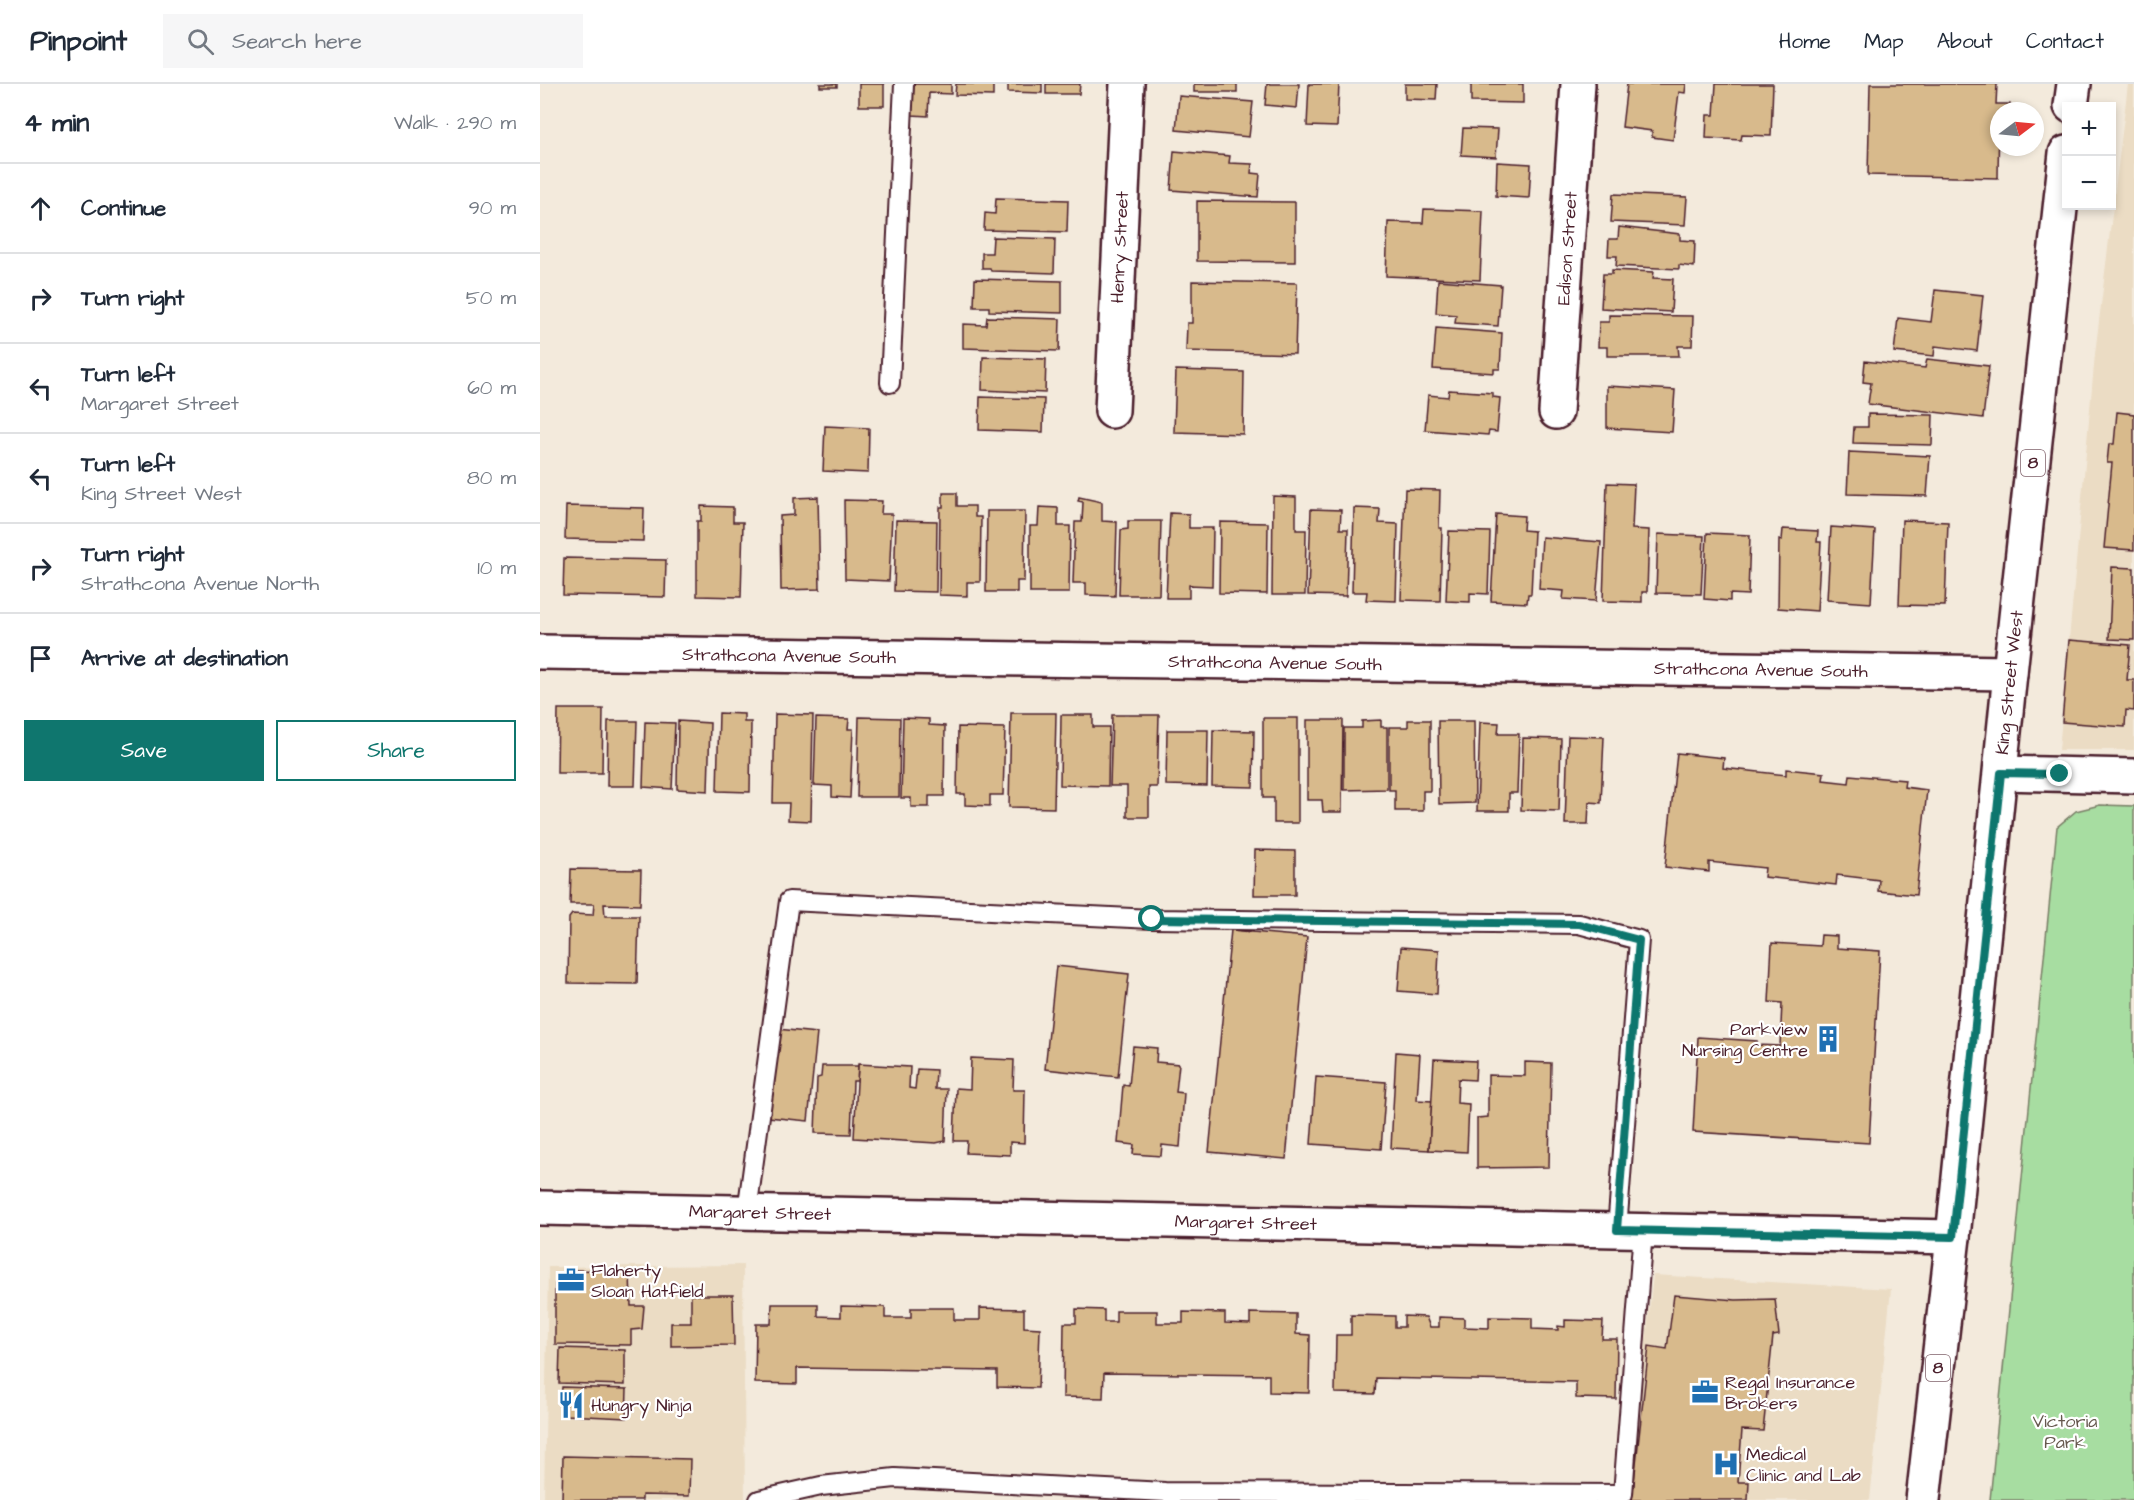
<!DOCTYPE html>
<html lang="en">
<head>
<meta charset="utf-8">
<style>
  body { margin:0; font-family:"Architects Daughter",sans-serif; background:#f6f6f7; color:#1f2937 }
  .controls { position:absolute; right:18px; top:18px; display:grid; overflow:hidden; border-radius:0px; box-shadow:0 3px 9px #0003 }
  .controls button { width:54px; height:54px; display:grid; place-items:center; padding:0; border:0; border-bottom:2px solid #e0e1e3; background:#fff; color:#1f2937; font:30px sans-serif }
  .compass { position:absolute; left:1450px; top:18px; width:54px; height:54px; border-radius:50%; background:#fff; box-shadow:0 3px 9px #0003; rotate:74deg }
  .stop { position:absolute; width:18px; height:18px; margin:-14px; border:4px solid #0f766e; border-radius:50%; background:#fff }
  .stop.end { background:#0f766e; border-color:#fff; box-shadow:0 2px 6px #0008 }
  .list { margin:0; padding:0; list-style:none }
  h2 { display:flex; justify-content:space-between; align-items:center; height:78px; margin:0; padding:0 24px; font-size:26px }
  h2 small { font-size:20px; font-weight:400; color:#747a83 }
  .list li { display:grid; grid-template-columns:39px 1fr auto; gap:18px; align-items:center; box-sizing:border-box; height:90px; padding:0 24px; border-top:2px solid #e0e1e3 }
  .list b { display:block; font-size:22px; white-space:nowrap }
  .list p { margin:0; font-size:20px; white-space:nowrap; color:#747a83 }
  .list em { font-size:20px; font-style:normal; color:#747a83 }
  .actions { display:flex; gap:12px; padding:18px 24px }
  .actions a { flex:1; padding:14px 0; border:2px solid #0f766e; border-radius:0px; text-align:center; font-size:21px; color:#0f766e }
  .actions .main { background:#0f766e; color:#fff }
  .icon { flex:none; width:33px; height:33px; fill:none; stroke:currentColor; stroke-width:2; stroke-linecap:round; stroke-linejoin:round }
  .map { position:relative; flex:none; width:1594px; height:1416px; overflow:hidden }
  header { display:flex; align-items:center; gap:36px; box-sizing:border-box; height:84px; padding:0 30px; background:#fff; border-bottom:2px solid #e0e1e3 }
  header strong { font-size:28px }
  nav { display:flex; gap:33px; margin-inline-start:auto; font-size:21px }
  .search { width:420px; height:54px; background:#f6f6f7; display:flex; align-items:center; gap:15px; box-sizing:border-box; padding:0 21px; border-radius:0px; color:#747a83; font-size:22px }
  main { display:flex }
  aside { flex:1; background:#fff }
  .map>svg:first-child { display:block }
  .built { fill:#ebdcc4 }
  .green { fill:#a7dda1; stroke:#787e66; stroke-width:1.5 }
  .building { fill:#d8ba8c; stroke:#4a1f2b; stroke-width:1.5 }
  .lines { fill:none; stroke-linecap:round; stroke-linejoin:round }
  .lane-casing { stroke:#4a1f2b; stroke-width:22 }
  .street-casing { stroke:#4a1f2b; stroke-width:38 }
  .primary-casing { stroke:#4a1f2b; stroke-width:38 }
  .lane { stroke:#fff; stroke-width:18 }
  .street { stroke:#fff; stroke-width:33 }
  .primary { stroke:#fff; stroke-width:33 }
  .route { stroke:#0f766e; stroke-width:8 }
  .labels { text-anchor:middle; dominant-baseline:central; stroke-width:4.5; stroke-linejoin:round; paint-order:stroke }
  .shield { fill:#fff; stroke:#80626b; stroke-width:1.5 }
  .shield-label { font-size:16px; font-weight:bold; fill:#4a1f2b }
  .street-label { font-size:18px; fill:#4a1f2b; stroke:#fff }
  .poi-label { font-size:18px; fill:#4a1f2b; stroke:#fff; text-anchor:start }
  .park-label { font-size:18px; fill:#66584e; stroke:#fff }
</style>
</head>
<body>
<header>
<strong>Pinpoint</strong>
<div class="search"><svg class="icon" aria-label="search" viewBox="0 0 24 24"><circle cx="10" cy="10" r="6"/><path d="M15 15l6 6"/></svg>Search here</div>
<nav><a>Home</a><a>Map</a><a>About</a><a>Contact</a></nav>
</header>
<main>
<aside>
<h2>4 min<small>Walk · 290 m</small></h2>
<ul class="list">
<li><svg class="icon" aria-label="ahead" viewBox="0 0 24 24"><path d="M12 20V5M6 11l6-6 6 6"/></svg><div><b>Continue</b></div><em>90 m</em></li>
<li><svg class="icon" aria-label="right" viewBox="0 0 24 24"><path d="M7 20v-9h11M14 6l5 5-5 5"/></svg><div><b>Turn right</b></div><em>50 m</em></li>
<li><svg class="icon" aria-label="left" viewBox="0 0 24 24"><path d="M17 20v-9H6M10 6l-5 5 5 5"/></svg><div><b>Turn left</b><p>Margaret Street</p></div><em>60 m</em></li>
<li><svg class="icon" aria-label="left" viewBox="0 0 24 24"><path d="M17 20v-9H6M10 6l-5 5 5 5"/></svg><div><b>Turn left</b><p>King Street West</p></div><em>80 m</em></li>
<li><svg class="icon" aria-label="right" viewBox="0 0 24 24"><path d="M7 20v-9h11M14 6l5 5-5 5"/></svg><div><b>Turn right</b><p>Strathcona Avenue North</p></div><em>10 m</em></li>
<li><svg class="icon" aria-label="arrive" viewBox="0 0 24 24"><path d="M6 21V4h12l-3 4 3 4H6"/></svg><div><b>Arrive at destination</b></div></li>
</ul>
<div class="actions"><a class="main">Save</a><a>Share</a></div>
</aside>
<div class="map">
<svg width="1594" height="1416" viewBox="0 0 1594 1416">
  <rect width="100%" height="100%" fill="#f3eadc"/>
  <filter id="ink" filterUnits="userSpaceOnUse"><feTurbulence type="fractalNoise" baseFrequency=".0167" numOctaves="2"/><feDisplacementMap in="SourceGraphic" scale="12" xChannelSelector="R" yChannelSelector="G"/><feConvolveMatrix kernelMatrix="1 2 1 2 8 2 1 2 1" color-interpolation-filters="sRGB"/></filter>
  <g filter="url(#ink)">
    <g class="built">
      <path d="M1588 0H1594V666H1519L1555 270Z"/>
      <path d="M203 1181 205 1416H4L8 1183Z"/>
      <path d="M1113 1191 1351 1205 1330 1416H1089Z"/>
    </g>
    <path class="green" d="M1560 721 1594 722V1416H1450L1517 743 1536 727Z"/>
    <g class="building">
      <rect x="280" y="0" width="17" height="3"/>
      <rect x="319" y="0" width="25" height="22"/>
      <path d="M374 0H411V10L389 9 388 32 372 31Z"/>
      <path d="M416 0H453V12L415 11Z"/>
      <path d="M468 0H502V9L468 8Z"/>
      <path d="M506 0H540L539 10H506Z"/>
      <rect x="654" y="0" width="43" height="8"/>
      <path d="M727 0H759L757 24 725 21Z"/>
      <path d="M769 0H799L797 43 767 42Z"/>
      <path d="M865 0H897L896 16 865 15Z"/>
      <path d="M930 0H983V19L931 18V0Z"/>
      <path d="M1087 0H1146L1145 9 1139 8 1133 56 1112 53V47L1082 43Z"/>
      <path d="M1176 0H1233L1231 52 1202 51 1201 56 1166 54 1167 31H1174Z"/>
      <path d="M1330 0H1457L1456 20H1470V27H1459L1458 94 1328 91Z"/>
      <path d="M639 12 713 18 709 53 636 46Z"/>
      <path d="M923 44 958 45 956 73 921 71Z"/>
      <path d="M634 67 690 72 689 79 712 80 711 89 720 90 718 113 631 106Z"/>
      <path d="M957 78 991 80 989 114 956 112Z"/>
      <path d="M1073 110 1147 113 1145 141 1071 138Z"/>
      <path d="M456 114 528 116 527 148 444 146 445 129 455 130Z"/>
      <path d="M657 117 755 118V178L657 177Z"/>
      <path d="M884 125 943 127 940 196 846 192 848 138 883 139Z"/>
      <path d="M1079 143 1140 150V156L1155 157 1154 183 1139 181V185L1076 182 1077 172H1068L1069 155H1078Z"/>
      <path d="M453 153 515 155 514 189 451 187 450 184H442V169H452Z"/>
      <path d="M1072 186 1114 188 1113 194 1133 195 1131 228 1061 224 1063 190H1072Z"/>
      <path d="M435 195 522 197V229L449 227V223H434Z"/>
      <path d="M898 196 961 201 958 242 915 239 916 231 896 229Z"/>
      <path d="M652 197 757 199 755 270 646 267 647 239H652Z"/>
      <path d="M1395 206 1443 211 1437 267 1395 262 1394 272 1354 268 1358 234 1391 238Z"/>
      <path d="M1069 231 1153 232 1152 262H1138L1139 272H1067V263H1058L1059 238H1069Z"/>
      <path d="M447 233 520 235 519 267 423 264V240L446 241Z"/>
      <path d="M896 244 962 249 960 285H954V289L893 285Z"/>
      <path d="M443 273 506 275 505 309 442 306Z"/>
      <path d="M1387 275 1449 282 1443 334 1328 320 1331 299 1323 298 1325 277 1385 284Z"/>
      <path d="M636 286 704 288 703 350 634 348Z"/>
      <path d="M1067 302 1135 306 1132 348 1067 344Z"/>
      <path d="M909 306 953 309V313L960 314 957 348 949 347 948 351 885 346 888 311 908 313Z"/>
      <path d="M440 313 504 315 503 348 439 346Z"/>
      <path d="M1577 328 1594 330V466L1564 464 1572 379H1567L1569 360H1574Z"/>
      <path d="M1328 330 1393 331 1392 361 1313 359 1314 343H1328Z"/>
      <path d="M285 342 329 344 328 389 283 387Z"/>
      <path d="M1309 368 1390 372 1387 412 1307 410Z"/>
      <path d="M1067 399 1094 400 1092 445 1109 446 1107 508H1102V518L1063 517Z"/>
      <path d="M865 405 900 406 899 444H902L900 517 861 516Z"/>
      <path d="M403 409H417V422H435V433H441L440 498H427V512L399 511 400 423H403Z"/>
      <path d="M733 412 756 413V446H766L765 511H732Z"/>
      <path d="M278 413 280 505 241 506 240 432 254 431V414Z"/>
      <path d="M539 413 562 418V437L577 438 575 512 546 511V499H533L535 438H542L543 418 538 417Z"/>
      <path d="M304 416 342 417 341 430H352L349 497 305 495Z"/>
      <path d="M26 422 104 424 103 457 25 455Z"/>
      <path d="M161 422 193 423V438H203L201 513 157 512V437H161Z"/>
      <path d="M499 423 518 424V442H530L529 509H490V442H498Z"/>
      <path d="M814 424 840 425 839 439 858 440 856 517 826 516 827 508H812Z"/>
      <path d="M771 425 801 426 800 445H808L806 512 768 511Z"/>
      <path d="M447 427H485L484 497H477V508H446Z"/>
      <path d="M630 429 649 430V444H673L672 502 649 501V514H626Z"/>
      <path d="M956 430 984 432 983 446 994 447 991 510H988L987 519 951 517Z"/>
      <path d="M356 436 397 437 396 508 354 507Z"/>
      <path d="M1362 436 1408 438 1405 522 1359 521Z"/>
      <path d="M588 437H621L619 511H579L581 446 588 445Z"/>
      <path d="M680 438 728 439 727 510 679 509Z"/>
      <path d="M1291 443 1335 446 1331 519 1287 516Z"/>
      <path d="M1243 445 1278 447 1277 458H1281L1277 527 1238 524 1239 455 1242 456Z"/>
      <path d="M909 447 950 448 948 510 930 509V518L906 517Z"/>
      <path d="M1167 449 1210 451 1208 511 1190 510V517L1164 515Z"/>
      <path d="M1118 450 1164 452 1161 510 1116 509Z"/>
      <path d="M1002 453 1061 458 1056 517 1023 515 1024 507 999 505Z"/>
      <path d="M24 474 126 476 125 513 23 511Z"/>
      <path d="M1572 483 1594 484V556L1569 555Z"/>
      <path d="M1529 556 1590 561 1587 596H1594V627L1586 626 1585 643 1522 638Z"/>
      <path d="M18 625H63L62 689H17Z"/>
      <path d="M179 629 204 630V638H211L210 708 177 707Z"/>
      <path d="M471 629H516L514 724 469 723Z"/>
      <path d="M235 630 273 631 271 737 248 736 249 719H233Z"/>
      <path d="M521 631H553V643H569L568 702 520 701Z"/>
      <path d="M572 631H619L617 703H609V733H587V702H570Z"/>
      <path d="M319 633 360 634 359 713H317Z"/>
      <path d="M276 634 309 635 308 645H313L310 714 292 713V702L274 701Z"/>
      <path d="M363 634 389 635V641L405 642 404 712H389V723H371V714H361Z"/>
      <path d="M723 634H758V739H734V714H723Z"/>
      <path d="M767 636H803L802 728H783L782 716H767Z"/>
      <path d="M841 636V643H847V705L804 706V644H822V637Z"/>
      <path d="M868 636H890V707H883V727H855V706H849V643H868Z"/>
      <path d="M68 637H97L95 702H67Z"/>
      <path d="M138 637 170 639 168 707 137 705Z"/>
      <path d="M898 637H934L935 719 899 720Z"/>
      <path d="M105 638 135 639 132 705 103 703Z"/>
      <path d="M940 638 959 639 958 650H979L977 709H969V727H937Z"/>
      <path d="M418 643 465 644 463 711H450V722L425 721V710H417Z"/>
      <path d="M627 646H668L667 702 626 701Z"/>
      <path d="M673 646 714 647 713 703 672 702Z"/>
      <path d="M1028 652 1064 653 1061 719 1049 718 1048 740H1025Z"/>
      <path d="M983 654 1021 655 1019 727 981 726Z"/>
      <path d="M1137 669 1184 674 1183 684 1246 691V685L1284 689 1283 696 1309 699 1310 691 1365 696 1364 703 1387 706 1376 811 1338 807 1339 796 1297 791 1296 801 1224 793 1225 784 1169 778V788L1125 783Z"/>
      <path d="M715 766 755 767V811H714Z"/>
      <path d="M31 785 101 786 100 821 64 820 65 832H99L97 900 28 899 29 834 32 830 53 831 54 820H30Z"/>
      <path d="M691 846 767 853 746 1075 669 1068Z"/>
      <path d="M1281 851 1297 852V864L1340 867 1329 1059 1153 1048 1158 953 1217 957V961L1240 962 1242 919 1229 918 1232 859 1280 862Z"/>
      <path d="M861 863 899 866 897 910 858 907Z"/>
      <path d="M516 882 589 890 578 993 505 985Z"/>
      <path d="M237 945 277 949 268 1037 228 1033Z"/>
      <path d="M593 962 617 964 616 978 639 980 636 1008 644 1009 640 1063 622 1061 621 1072 593 1070 594 1061 578 1059 583 1001 589 1002Z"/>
      <path d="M856 968 880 970 877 1016 892 1017 889 1066 851 1064Z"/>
      <path d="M431 974 474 976 473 1006H485L484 1059 470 1058V1071L426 1069 427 1057H414L416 1004 430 1005Z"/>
      <path d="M894 975 936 977 935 996 918 995 917 1019 929 1020 927 1068 889 1066Z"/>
      <path d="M985 978 1011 979 1009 1083 937 1084V1034L948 1033V991L985 992Z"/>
      <path d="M318 980 370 983 369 1004 375 1005 377 985 396 986 395 1005H407L405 1057 396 1059 314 1054Z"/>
      <path d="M282 982H318L317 997H313L311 1050 275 1049 277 994 281 993Z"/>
      <path d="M776 993 846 998 841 1065 771 1060Z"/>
      <path d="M27 1186 90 1187 91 1222H104L102 1245 91 1246V1261L15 1260V1200Z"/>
      <path d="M151 1211H193L194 1261 131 1262V1239H151Z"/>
      <path d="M1134 1211 1196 1216 1235 1215 1239 1251 1233 1252 1223 1347 1202 1346 1198 1398H1209L1208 1416H1092L1109 1262 1127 1265Z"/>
      <path d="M232 1220H278V1232L301 1233V1222L345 1223V1234H371V1224H414V1236H440V1224L484 1225V1243L500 1244 498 1304 457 1303V1287L257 1284V1300L215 1299 216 1240H231Z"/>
      <path d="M536 1225 564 1226V1238H576V1227H617V1239H643V1228L685 1229V1239L710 1240V1229L756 1230V1250L770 1251 769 1309 729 1308V1291L564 1289 563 1314 523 1313 524 1239H536Z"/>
      <path d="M811 1231 855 1232V1243H864V1232L886 1233 890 1243H899V1233L924 1234V1243L949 1244V1233L992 1234V1245L1018 1246V1242L1025 1243V1236L1063 1237 1062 1255H1077L1076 1315 1036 1314V1298L836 1294 835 1310 795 1309 796 1251H811Z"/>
      <path d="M20 1264 85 1266V1301L19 1299Z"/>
      <path d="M22 1303 87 1305 86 1334 26 1331V1317L21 1316Z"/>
      <path d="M23 1372 150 1375 149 1412 102 1411V1416H22Z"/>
    </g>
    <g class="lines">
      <defs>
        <g id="lane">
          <path d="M350 299 364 0"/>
          <path d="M207 1128 249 817 612 835 1039 840 1099 856 1077 1146"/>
          <path d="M219 1416 281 1402 355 1394 625 1408 1083 1410 1103 1146"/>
        </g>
        <g id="street">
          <path id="s1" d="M572 327 587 0"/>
          <path id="s2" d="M1016 328 1038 0"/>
          <path id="s3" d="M0 568 1470 589"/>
          <path d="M1461 689 1594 692"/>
          <path id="s4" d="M0 1124 1413 1153"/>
        </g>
        <g id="primary">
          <path d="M1531 22 1534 0"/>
          <path id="s5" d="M1383 1416 1413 1153 1470 589 1526 69"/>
        </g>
      </defs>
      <use href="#lane" class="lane-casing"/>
      <use href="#street" class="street-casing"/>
      <use href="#primary" class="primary-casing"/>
      <use href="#lane" class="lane"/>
      <use href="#street" class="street"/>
      <use href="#primary" class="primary"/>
    </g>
  </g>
  <g class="lines" filter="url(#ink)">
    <path class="route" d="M612 835 1039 840 1099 856 1077 1146 1413 1153 1461 689 1520 690"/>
  </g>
  <defs>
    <symbol id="building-bare" viewBox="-9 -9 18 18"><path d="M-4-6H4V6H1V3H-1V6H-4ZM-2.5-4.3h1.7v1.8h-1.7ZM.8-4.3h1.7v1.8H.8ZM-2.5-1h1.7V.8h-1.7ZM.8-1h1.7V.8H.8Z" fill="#1f6fb2" stroke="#fff" stroke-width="2.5" paint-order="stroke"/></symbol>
    <symbol id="office-bare" viewBox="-9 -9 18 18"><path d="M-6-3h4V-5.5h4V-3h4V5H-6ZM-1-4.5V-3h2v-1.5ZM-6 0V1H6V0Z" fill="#1f6fb2" stroke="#fff" stroke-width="2.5" paint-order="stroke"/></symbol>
    <symbol id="restaurant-bare" viewBox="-9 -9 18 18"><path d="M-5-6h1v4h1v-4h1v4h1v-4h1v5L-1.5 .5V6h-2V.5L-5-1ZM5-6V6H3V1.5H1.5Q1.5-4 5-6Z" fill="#1f6fb2" stroke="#fff" stroke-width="2.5" paint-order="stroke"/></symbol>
    <symbol id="hospital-bare" viewBox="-9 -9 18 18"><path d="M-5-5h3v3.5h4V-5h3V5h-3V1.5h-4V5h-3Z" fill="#1f6fb2" stroke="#fff" stroke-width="2.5" paint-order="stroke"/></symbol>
  </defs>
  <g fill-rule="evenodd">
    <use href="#building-bare" x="1269" y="936" width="38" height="38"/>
    <use href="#office-bare" x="12" y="1177" width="38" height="38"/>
    <use href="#office-bare" x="1146" y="1289" width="38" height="38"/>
    <use href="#restaurant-bare" x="12" y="1302" width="38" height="38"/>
    <use href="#hospital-bare" x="1167" y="1361" width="38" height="38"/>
  </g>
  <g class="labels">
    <g class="shield">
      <rect x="1481" y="366" width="24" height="26" rx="4.5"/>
      <rect x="1386" y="1271" width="24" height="26" rx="4.5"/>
    </g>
    <g class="shield-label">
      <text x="1493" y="379">8</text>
      <text x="1398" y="1284">8</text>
    </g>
    <g class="street-label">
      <text stroke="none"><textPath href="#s1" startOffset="164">Henry Street</textPath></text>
      <text stroke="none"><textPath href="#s2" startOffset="164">Edison Street</textPath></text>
      <text stroke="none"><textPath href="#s3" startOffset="249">Strathcona Avenue South</textPath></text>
      <text stroke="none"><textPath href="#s3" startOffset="735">Strathcona Avenue South</textPath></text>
      <text stroke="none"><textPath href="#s3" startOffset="1221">Strathcona Avenue South</textPath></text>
      <text stroke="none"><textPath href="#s5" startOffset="822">King Street West</textPath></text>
      <text stroke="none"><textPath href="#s4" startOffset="220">Margaret Street</textPath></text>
      <text stroke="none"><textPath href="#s4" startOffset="706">Margaret Street</textPath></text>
    </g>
    <g class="poi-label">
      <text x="1268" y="945" text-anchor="end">Parkview<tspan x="1268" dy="21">Nursing Centre</tspan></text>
      <text x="51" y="1186">Flaherty<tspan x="51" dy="21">Sloan Hatfield</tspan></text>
      <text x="1185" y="1298">Regal Insurance<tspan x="1185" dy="21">Brokers</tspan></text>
      <text x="51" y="1321">Hungry Ninja</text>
      <text x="1206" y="1370">Medical<tspan x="1206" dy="21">Clinic and Lab</tspan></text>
    </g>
    <g class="park-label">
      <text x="1525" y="1337">Victoria<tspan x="1525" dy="21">Park</tspan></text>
    </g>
  </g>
</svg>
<div class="controls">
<button>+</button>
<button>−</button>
</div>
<svg class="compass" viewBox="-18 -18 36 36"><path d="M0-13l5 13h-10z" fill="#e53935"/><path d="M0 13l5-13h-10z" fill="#747a83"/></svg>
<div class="stop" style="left:612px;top:835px"></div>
<div class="stop end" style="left:1520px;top:690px"></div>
</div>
</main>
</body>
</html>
